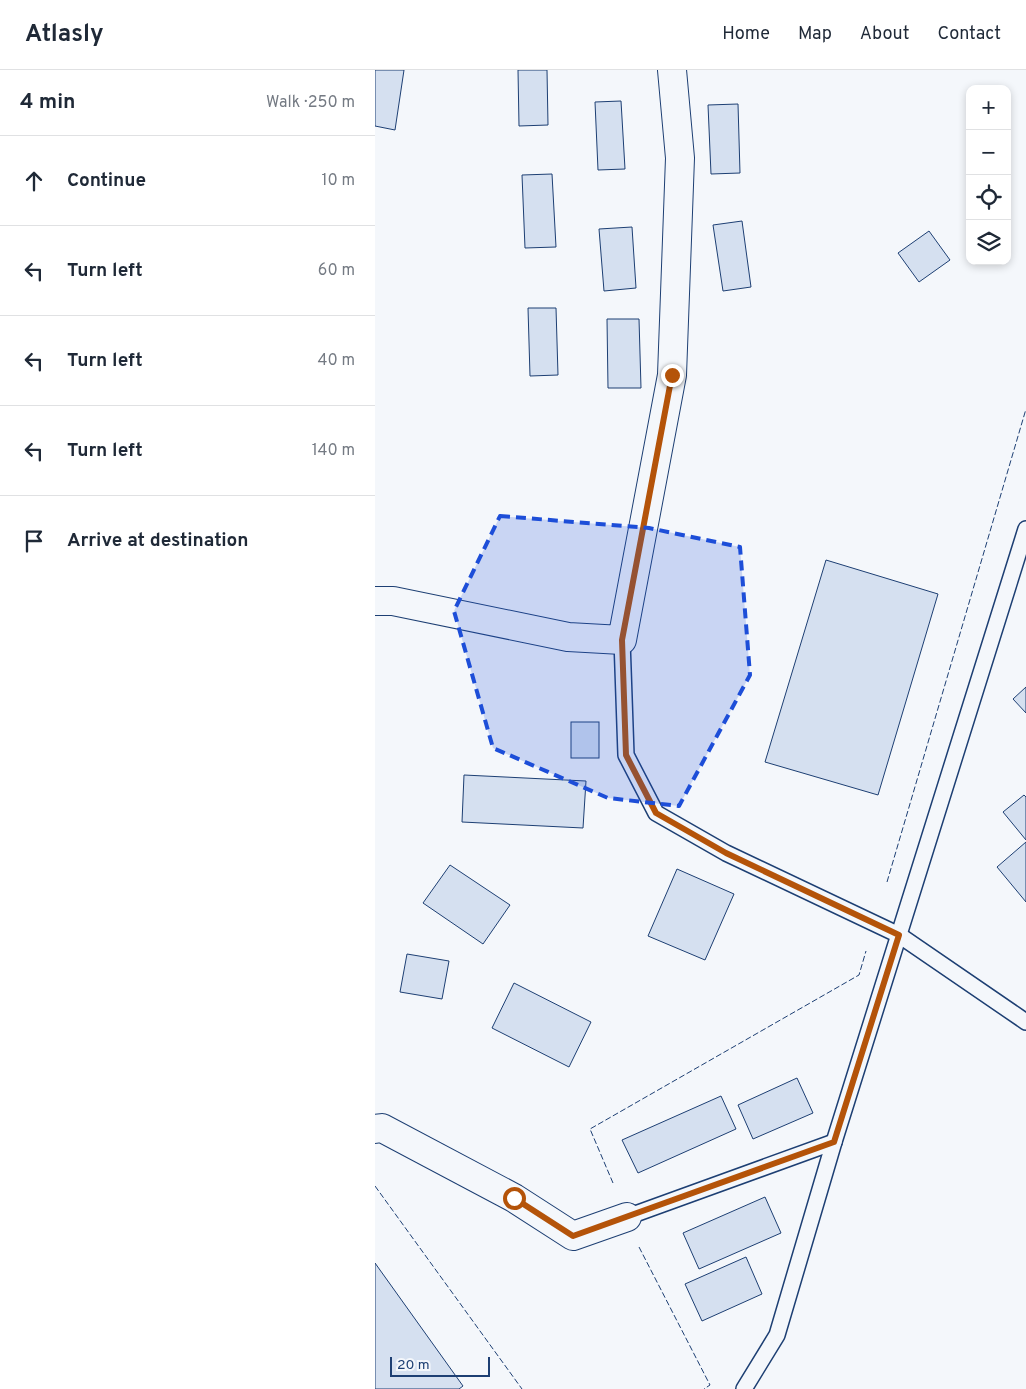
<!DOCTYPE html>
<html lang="en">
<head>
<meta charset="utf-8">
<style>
  body { margin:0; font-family:Overpass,sans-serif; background:#f2f2f3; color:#1f2937 }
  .controls { position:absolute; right:15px; top:15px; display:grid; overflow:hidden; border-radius:10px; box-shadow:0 2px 8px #0003 }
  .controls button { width:45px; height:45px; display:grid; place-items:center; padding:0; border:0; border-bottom:1px solid #e0e1e3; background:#fff; color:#1f2937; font:25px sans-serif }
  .scale { position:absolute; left:15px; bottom:12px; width:100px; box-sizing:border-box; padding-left:5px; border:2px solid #1d3f73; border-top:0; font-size:14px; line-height:18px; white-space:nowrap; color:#1d3f73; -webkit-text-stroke:4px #f4f7fb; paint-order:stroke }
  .stop { position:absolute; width:15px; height:15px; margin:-11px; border:4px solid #b45309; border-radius:50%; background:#fff }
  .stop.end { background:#b45309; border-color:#fff; box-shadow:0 1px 5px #0008 }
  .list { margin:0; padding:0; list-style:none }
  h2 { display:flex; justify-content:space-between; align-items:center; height:65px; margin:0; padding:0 20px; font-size:21px }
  h2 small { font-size:16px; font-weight:400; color:#747a83 }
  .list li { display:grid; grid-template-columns:32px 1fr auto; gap:15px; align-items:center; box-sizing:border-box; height:90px; padding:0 20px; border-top:1px solid #e0e1e3 }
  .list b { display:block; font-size:19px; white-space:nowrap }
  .list em { font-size:16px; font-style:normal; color:#747a83 }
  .icon { flex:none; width:28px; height:28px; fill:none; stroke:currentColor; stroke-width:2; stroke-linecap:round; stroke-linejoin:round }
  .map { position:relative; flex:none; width:651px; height:1319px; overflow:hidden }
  header { display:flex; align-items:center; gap:30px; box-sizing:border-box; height:70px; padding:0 25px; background:#fff; border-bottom:1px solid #e0e1e3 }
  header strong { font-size:24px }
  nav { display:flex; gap:28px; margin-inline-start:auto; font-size:18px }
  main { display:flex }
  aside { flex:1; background:#fff }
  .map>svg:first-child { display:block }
  .building { fill:#d5e0f0; stroke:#1d3f73 }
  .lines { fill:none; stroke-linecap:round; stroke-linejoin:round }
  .service-casing { stroke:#1d3f73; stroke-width:18 }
  .minor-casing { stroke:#1d3f73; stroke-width:30 }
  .service { stroke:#f4f7fb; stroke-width:15 }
  .minor { stroke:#f4f7fb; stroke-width:28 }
  .fence { stroke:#1d3f73; stroke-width:1; stroke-dasharray:6 2.5; stroke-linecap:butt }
  .route { stroke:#b45309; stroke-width:6 }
  .marked { fill:#1d4ed8; fill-opacity:0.2; stroke:#1d4ed8; stroke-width:4; stroke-dasharray:10 6; stroke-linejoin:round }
</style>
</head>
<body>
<header>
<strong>Atlasly</strong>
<nav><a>Home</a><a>Map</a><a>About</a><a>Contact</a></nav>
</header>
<main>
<aside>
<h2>4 min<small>Walk · 250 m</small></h2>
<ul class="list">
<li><svg class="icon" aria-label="ahead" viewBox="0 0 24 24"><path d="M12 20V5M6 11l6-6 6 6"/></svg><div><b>Continue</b></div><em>10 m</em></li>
<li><svg class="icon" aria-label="left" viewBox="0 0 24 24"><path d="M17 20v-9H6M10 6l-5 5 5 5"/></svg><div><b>Turn left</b></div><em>60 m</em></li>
<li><svg class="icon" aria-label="left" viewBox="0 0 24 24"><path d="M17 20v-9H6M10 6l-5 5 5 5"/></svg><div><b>Turn left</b></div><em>40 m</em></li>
<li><svg class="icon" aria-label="left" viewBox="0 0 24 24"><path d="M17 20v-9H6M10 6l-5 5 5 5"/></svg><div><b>Turn left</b></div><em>140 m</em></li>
<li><svg class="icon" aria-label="arrive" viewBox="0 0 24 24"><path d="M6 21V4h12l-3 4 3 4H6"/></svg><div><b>Arrive at destination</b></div></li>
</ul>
</aside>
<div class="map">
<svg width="651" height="1319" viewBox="0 0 651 1319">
  <rect width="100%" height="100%" fill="#f4f7fb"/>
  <g class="building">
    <path d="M0 0H29L20 60 0 56Z"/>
    <path d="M143 0H172L173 55 144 56Z"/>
    <path d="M246 31 250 99 223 100 220 32Z"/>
    <path d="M363 34 365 103 336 104 333 35Z"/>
    <path d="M177 104 181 177 150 178 147 105Z"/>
    <path d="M367 151 376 217 348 221 338 155Z"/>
    <path d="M257 157 261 218 229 221 224 159Z"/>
    <path d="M554 161 575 190 544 212 523 183Z"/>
    <path d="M153 238H181L183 305 155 306Z"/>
    <path d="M232 249H264L266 318H233Z"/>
    <path d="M451 490 563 524 503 725 390 692Z"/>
    <path d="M651 617V643L638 629Z"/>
    <rect x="196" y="652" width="28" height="36"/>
    <path d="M89 705 211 711 208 758 87 752Z"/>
    <path d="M649 725 651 727V770L628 742Z"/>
    <path d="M651 772V832L622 797Z"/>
    <path d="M75 795 135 835 108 874 48 833Z"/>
    <path d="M302 799 359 824 330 890 273 866Z"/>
    <path d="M32 884 74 891 67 929 25 922Z"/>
    <path d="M139 913 216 952 194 997 117 958Z"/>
    <path d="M422 1008 438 1043 378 1069 363 1035Z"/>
    <path d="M346 1026 361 1059 263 1103 247 1070Z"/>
    <path d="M390 1127 406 1163 324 1199 308 1163Z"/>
    <path d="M371 1187 387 1224 327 1251 310 1214Z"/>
    <path d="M0 1193 88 1316 84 1319H0Z"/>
  </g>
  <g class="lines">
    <defs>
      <g id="service">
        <path d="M247 570 251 685 281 743 351 783 524 865 651 952"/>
        <path d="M252 1147 459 1072"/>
        <path d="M369 1319 402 1265 459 1072 651 459"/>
      </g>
      <g id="minor">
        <path d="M0 531H18L193 567 247 570 297 305 305 88 297 0"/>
        <path d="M0 1059 7 1058 139 1128 198 1166 252 1147"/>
      </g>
    </defs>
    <use href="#service" class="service-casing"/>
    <use href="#minor" class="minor-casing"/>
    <use href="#service" class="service"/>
    <use href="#minor" class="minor"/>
    <g class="fence">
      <path d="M512 812 651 339"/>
      <path d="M238 1113 215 1059 484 905 491 881"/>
      <path d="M0 1116 147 1319"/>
      <path d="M264 1177 335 1315 329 1319"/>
    </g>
  </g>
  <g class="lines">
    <path class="route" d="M139 1128 198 1166 459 1072 524 865 351 783 281 743 251 685 247 570 297 305"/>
  </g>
  <path class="marked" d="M125 446 274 458 365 477 375 605 304 736 233 728 118 678 79 541Z"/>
</svg>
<div class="controls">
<button>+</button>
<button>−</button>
<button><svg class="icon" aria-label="locate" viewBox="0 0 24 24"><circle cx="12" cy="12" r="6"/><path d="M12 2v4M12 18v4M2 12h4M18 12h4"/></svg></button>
<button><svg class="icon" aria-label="layers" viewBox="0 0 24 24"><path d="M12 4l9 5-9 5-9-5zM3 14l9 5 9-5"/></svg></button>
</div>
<div class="scale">20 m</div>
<div class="stop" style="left:139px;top:1128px"></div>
<div class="stop end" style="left:297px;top:305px"></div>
</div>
</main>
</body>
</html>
